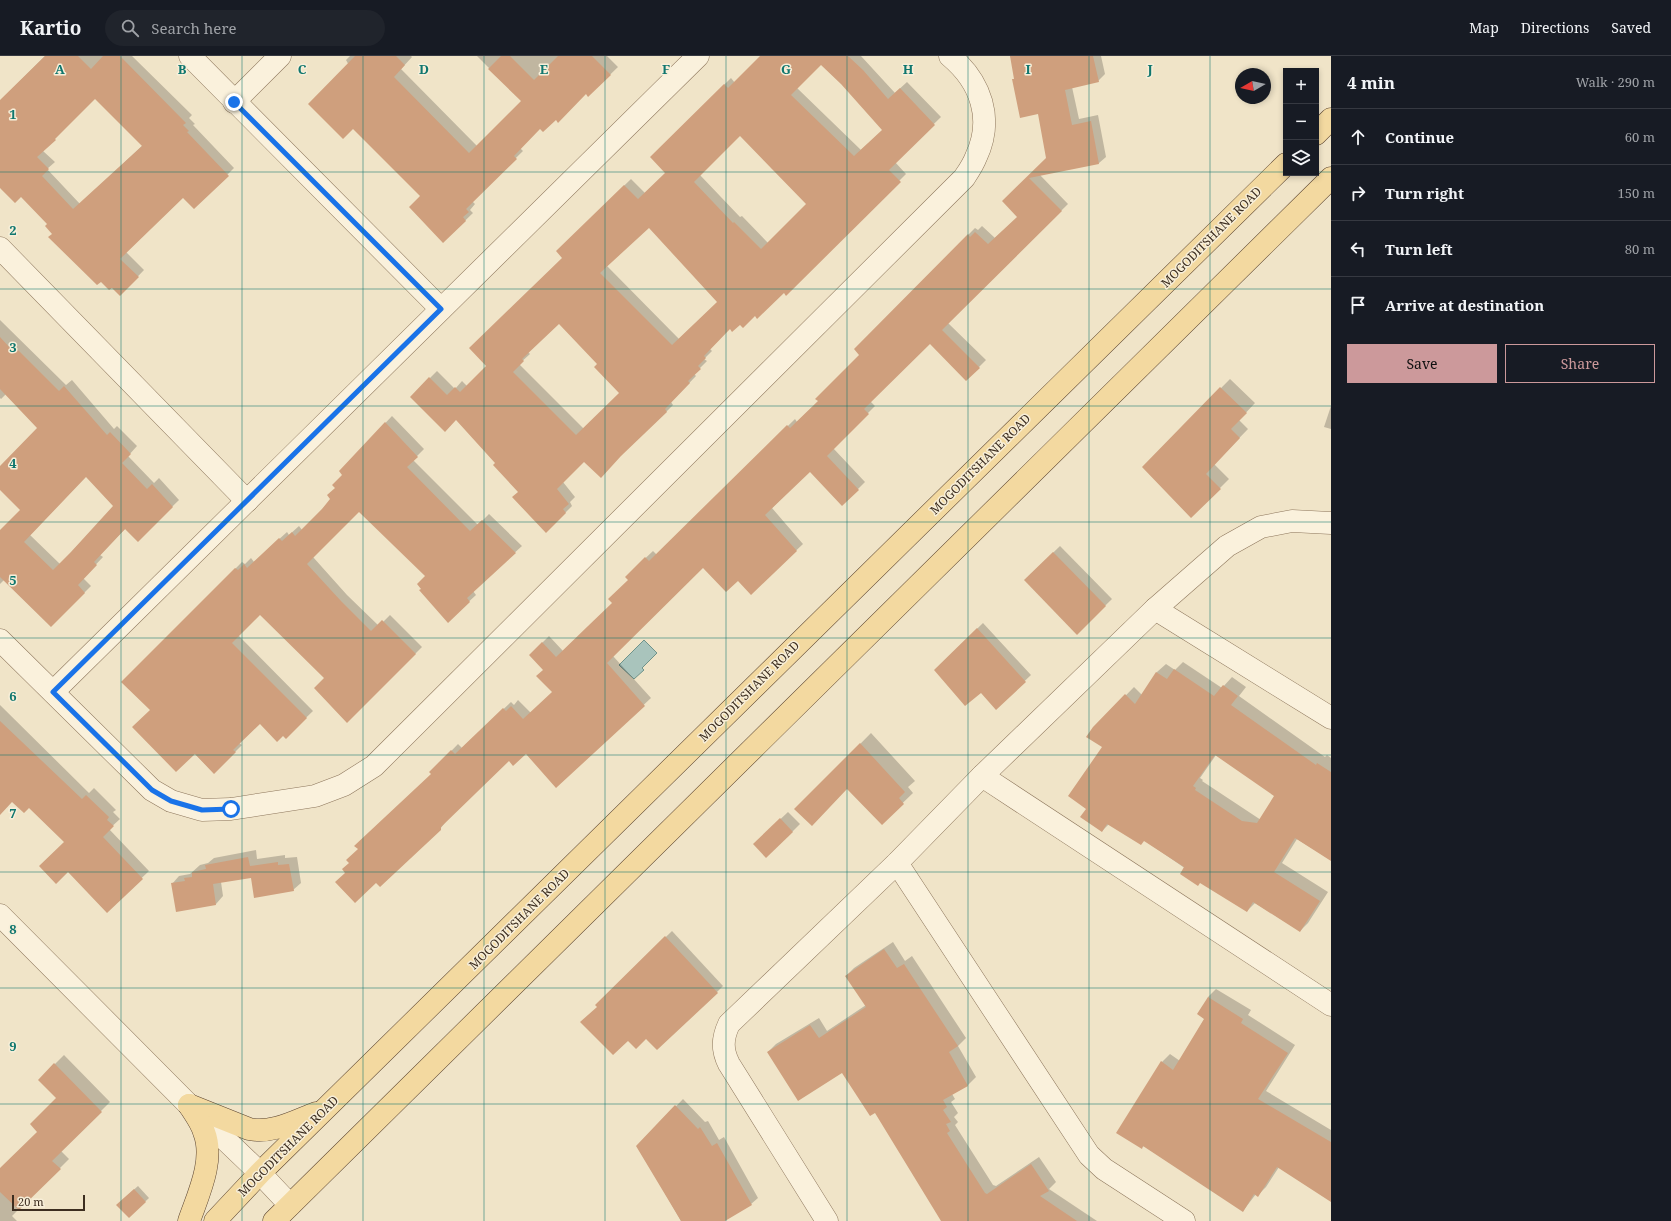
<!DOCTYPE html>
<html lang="en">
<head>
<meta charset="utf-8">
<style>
  body { margin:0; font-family:"Noto Serif",serif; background:#20242c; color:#f1f3f6 }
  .controls { position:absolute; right:12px; top:12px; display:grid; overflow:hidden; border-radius:0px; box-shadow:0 2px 6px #0003 }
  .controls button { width:36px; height:36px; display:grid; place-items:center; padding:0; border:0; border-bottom:1px solid #363941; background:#171b24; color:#f1f3f6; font:20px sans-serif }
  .compass { position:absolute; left:1235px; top:12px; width:36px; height:36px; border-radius:50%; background:#171b24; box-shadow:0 2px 6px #0003; rotate:261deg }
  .scale { position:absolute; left:12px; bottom:10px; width:73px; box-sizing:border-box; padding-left:4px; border:2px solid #3d2e20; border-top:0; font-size:11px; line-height:14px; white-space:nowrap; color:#3d2e20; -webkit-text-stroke:3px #f7eed8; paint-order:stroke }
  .stop { position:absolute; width:12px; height:12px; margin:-9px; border:3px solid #1a73e8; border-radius:50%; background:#fff }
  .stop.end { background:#1a73e8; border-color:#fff; box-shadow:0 1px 4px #0008 }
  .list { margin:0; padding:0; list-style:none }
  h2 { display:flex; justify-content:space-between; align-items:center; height:52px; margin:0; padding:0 16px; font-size:17px }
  h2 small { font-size:13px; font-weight:400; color:#9ea1a6 }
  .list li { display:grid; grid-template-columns:26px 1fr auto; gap:12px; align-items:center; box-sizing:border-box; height:56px; padding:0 16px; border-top:1px solid #363941 }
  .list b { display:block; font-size:15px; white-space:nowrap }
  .list em { font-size:13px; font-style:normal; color:#9ea1a6 }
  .actions { display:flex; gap:8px; padding:12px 16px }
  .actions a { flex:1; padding:9px 0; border:1px solid #cc999b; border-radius:0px; text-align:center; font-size:14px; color:#cc999b }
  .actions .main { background:#cc999b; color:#111 }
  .icon { flex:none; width:22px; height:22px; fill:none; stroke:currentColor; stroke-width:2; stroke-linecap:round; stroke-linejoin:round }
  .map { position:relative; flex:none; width:1331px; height:1165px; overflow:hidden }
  header { display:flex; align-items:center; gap:24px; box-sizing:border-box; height:56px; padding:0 20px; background:#171b24; border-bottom:1px solid #363941 }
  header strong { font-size:19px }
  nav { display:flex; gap:22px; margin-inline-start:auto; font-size:14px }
  .search { width:280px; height:36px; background:#20242c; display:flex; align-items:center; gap:10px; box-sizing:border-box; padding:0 14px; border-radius:22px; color:#9ea1a6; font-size:15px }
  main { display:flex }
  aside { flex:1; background:#171b24 }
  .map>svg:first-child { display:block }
  .water { fill:#a9c4bc; stroke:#6f938a }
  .shadow { fill:#0003; fill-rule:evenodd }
  .building { fill:#cf9f7d; fill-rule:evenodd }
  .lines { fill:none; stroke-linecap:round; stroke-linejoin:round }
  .minor-casing { stroke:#8d765c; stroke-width:23 }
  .major-casing { stroke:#5b4430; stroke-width:23 }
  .minor { stroke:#faf1dc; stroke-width:22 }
  .major { stroke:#f3d9a0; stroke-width:22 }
  .route { stroke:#1a73e8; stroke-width:5 }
  .grid { fill:none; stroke:#0f766e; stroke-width:1; stroke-opacity:0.55 }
  .labels { text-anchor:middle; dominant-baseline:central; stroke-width:3; stroke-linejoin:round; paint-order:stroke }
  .street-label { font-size:12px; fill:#3d2e20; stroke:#f7eed8 }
  .grid-label { font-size:13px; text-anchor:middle; font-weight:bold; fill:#0f766e; stroke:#f7eed8; stroke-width:3; stroke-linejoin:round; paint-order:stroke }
</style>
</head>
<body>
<header>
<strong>Kartio</strong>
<div class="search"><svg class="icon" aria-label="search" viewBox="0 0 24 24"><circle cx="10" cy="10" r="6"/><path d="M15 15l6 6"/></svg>Search here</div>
<nav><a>Map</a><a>Directions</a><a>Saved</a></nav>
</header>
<main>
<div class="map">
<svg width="1331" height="1165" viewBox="0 0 1331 1165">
  <rect width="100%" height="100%" fill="#f0e4c8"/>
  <path class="water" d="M644 584 657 597 642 612 644 614 634 623 619 609Z"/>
  <g class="shadow">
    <path d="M45 0H132L192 59 189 62 195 68 193 69 234 112 194 152 183 141 126 196 144 214 120 239 53 178 49 168 21 140 0 131V45ZM95 41 143 89 80 148 47 113 55 106 43 95Z"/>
    <path d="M350 0H411L412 1 401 13 477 90 522 45 477 0H607L618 11 588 40 586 37 556 63 540 72 520 92 523 95 472 145 475 148 470 154 473 157 443 186 421 140 346 4Z"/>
    <path d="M762 0H861L895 37 907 26 941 61 895 106 906 118 786 238 784 236 755 259 730 272 710 293 712 295 704 303 707 305 694 318 696 320 671 346 673 349 667 355 625 395 584 405 563 426 575 441 570 446 572 450 546 476 519 436 496 407 456 363 411 341 437 315 455 333 462 325 467 330 488 310 564 202 557 195 631 123 645 137 666 117 651 101 731 22 735 27ZM821 8 855 41 883 74 861 94 797 32ZM740 79 808 148 768 187 742 160 740 161 700 119ZM649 170 718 246 679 283 607 210ZM559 266 599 308 620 337 584 373 519 308 530 298 528 296Z"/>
    <path d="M1010 0H1101L1105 18 1098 25 1072 31 1079 63 1098 59 1106 101 1099 107 1040 119 1068 148 948 267 986 304 966 324 930 286 870 345 875 350 833 392 865 426 843 448 810 414 772 452 803 488 751 537 738 524 703 511 613 600 651 642 556 731 526 696 509 704 447 764 440 773 376 826 346 817 432 718 431 716 458 688 462 692 511 646 514 649 518 644 531 657 553 636 537 592 549 580 563 595 613 547 629 524 633 514 653 495 657 499 795 363 797 366 819 345 861 299 855 293 975 172 978 174 982 170 995 182 1019 160 1004 145 1048 102 1039 57Z"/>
    <path d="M0 264 66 329 72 324 114 373 117 370 137 390 128 400 154 427 159 422 179 444 138 484 126 472 100 499 103 501 83 522 91 530 51 570 4 524 0 528V476L21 454 0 432V412L38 372 6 338 1 343 0 342ZM86 420 115 450 60 508 30 479Z"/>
    <path d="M1230 323 1255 347 1239 364 1248 373 1214 408 1229 423 1191 461 1143 411Z"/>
    <path d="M1331 350V373L1324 371Z"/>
    <path d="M392 360 424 393 413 404 478 469 489 458 522 490 473 535 476 539 448 565 422 533 427 520 359 454 313 501 347 539 379 570 390 559 422 591 347 666 325 622 260 557 238 579 313 655 286 681 260 667 239 687 242 689 214 717 123 626 242 506 245 508 251 502 254 506 287 476 289 479 299 470 302 474 332 443 343 419 340 415Z"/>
    <path d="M1060 490 1112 543 1077 577 1025 524Z"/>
    <path d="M983 567 1031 619 996 652 981 636 935 614Z"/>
    <path d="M1183 606 1222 632 1232 621 1246 631 1239 640 1325 701 1327 699 1331 702V804L1297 783 1282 807 1328 836 1308 867 1300 875 1255 847 1247 855 1144 784 1109 768 1102 775 1088 752 1103 691 1094 672 1134 631 1142 639 1157 616 1166 608 1175 614ZM1216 699 1276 740 1261 764 1202 725 1203 724 1200 722Z"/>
    <path d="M0 649 89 737 94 732 116 754 113 756 120 763 109 773 149 815 107 855 65 786 29 751 12 745 0 758Z"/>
    <path d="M871 677 915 725 908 731 913 737 882 767 847 732 796 753Z"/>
    <path d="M788 756 800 768 792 776 754 788Z"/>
    <path d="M256 794 257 803 285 799V802L297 801 301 827 293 834 252 821 221 826 223 840 216 848 177 855 172 828 179 820 190 818 200 809 208 807 214 802Z"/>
    <path d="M672 875 723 930 717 936 646 982 628 983 596 949Z"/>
    <path d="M893 886 905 905 912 900 966 982 958 990 976 1021 968 1029 952 1038 955 1043 951 1046 958 1057 954 1061 958 1066 955 1069 993 1129 996 1130 1039 1101 1056 1126 1049 1133 1097 1165H944L913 1118 914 1117 875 1055 843 1015 768 996 776 988 819 962 827 975 866 949 846 920 854 912Z"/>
    <path d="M1216 933 1251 954 1248 959 1295 989 1266 1035 1331 1074V1145L1279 1111 1266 1131 1258 1139 1256 1138 1243 1155 1144 1090 1141 1092 1162 1006 1170 998 1180 1005 1205 962 1208 941Z"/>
    <path d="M64 999 110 1046 61 1095 69 1103 12 1160 17 1165H0V1114L39 1076 57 1042 39 1024Z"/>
    <path d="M683 1043 705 1066 708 1065 719 1084 724 1081 758 1142 751 1148 723 1165H681L638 1090Z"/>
    <path d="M138 1130 149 1142 129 1161 121 1145Z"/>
  </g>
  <g class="building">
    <path d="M45 0H78L91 13 103 0H120L186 67 183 69 189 75 187 76 229 120 194 153 183 142 120 203 139 221 120 240 112 232 109 234 101 226 97 229 48 181 52 178 45 170 47 168 21 141 15 147 0 132V44ZM95 43 142 90 73 153 42 120 49 113 37 101 56 84 55 83Z"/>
    <path d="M355 0H396L405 9 394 21 469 97 521 45 488 13 501 0H510L534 24 558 0H592L611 19 588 41 586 38 558 67 556 64 543 76 540 73 514 100 517 103 466 153 469 156 463 161 466 165 443 187 409 151 420 140 353 73 343 83 308 48Z"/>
    <path d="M760 0H848L863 14 888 43 900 32 935 69 889 114 901 126 786 240 784 237 757 263 755 260 743 272 740 269 732 276 730 273 704 300 706 302 698 310 701 313 688 325 690 327 665 353 667 356 621 400 601 422 584 406 557 433 569 448 563 453 566 457 546 477 512 441 518 436 493 409 495 407 456 364 445 376 410 341 429 321 447 339 455 331 460 336 486 310 469 292 562 202 556 195 624 129 638 143 665 117 650 101 724 28 728 32ZM821 9 841 28 882 74 854 100 791 39ZM740 80 806 148 761 193 734 166 733 167 694 126ZM649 172 717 246 672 289 600 217ZM559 268 597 308 594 311 619 337 576 379 513 316 524 305 522 303Z"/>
    <path d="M1010 0H1093L1099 26 1065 34 1072 69 1091 65 1099 108 1029 122 1062 155 942 274 980 312 966 325 930 288 864 353 869 358 827 400 859 434 842 450 810 416 765 459 797 495 751 539 738 525 726 536 703 512 607 607 645 650 556 732 526 698 513 710 509 705 441 771V774L380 831 376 827 355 847 335 826 345 817 342 813 349 807 346 804 358 793 354 790 431 718 429 716 451 694 455 698 503 652 506 655 511 650 523 663 552 636 536 620 543 614 529 599 542 586 556 601 588 570 612 547 608 543 628 524 625 521 645 501 649 505 787 369 790 372 818 345 815 343 859 299 854 293 968 178 970 181 975 176 988 188 1017 161 1002 145 1046 102 1038 58 1020 62 1012 23H1014Z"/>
    <path d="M0 281 11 293 14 290 59 335 64 330 107 379 110 376 131 398 122 407 147 433 152 428 173 451 138 486 125 473 94 506 97 509 78 529 85 537 51 571 0 521V474L20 454 0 434V410L37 372 0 333ZM86 421 113 450 71 496 53 514 24 486Z"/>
    <path d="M1220 331 1247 357 1231 373 1240 382 1206 418 1221 433 1191 462 1142 411Z"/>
    <path d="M385 366 418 401 407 411 470 475 482 464 516 497 467 542 470 546 448 567 419 534 421 533 417 528 425 520 359 456 307 508 341 545 371 575 382 564 416 598 347 667 314 632 324 622 260 559 232 587 307 662 286 683 283 680 277 686 260 668 233 694 236 696 214 718 195 698 176 716 132 671 150 654 121 626 235 512 238 514 244 508 247 512 279 482 282 485 292 476 295 480 322 453 330 443 327 439 335 432 332 429 342 419 339 415Z"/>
    <path d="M1053 496 1106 550 1077 579 1024 524Z"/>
    <path d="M977 572 1026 626 996 654 981 637 965 650 934 614Z"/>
    <path d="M1174 613 1214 640 1223 629 1238 640 1231 649 1316 709 1317 707 1331 716V805L1295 782 1274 816 1320 845 1300 876 1253 846 1247 856 1200 827 1198 830 1180 818 1184 811 1144 785 1141 789 1107 768 1102 776 1080 761 1086 753 1068 740 1102 691 1086 681 1093 671 1125 638 1135 648 1156 616 1167 623ZM1215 699 1274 740 1257 767 1242 765 1195 734 1196 732 1193 730Z"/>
    <path d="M0 665 82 743 86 739 109 761 107 764 114 770 103 781 143 823 107 857 68 816 56 828 39 810 64 786 29 752 24 757 12 746 0 759Z"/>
    <path d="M860 687 905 736 899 742 904 748 882 769 847 733 812 770 794 753Z"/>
    <path d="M780 762 793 776 766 802 753 788Z"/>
    <path d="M248 801 250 810 278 806V809L289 808 294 835 254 842 251 822 213 828 216 849 176 856 171 827 185 825 184 822 192 821V816L206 813 205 809Z"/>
    <path d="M665 880 718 937 657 994 646 983 636 993 628 985 613 999 580 966 597 951 595 949Z"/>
    <path d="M884 893 897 912 904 908 958 990 949 996 968 1030 943 1044 947 1051 943 1054 951 1066 946 1068 950 1075 947 1077 985 1137 987 1138 1031 1108 1049 1135 1040 1140 1077 1165H941L875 1057 870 1060 842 1017 798 1045 767 996 810 969 819 982 866 951 845 920Z"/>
    <path d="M1208 941 1243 963 1241 967 1288 997 1258 1043 1331 1086V1146L1277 1111 1258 1141 1254 1138 1243 1156 1143 1090 1142 1093 1116 1077 1161 1005 1173 1014 1204 963 1197 958Z"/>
    <path d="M54 1007 102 1056 52 1105 61 1113 19 1154 0 1136V1112L37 1076 30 1068 56 1042 38 1024Z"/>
    <path d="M675 1049 698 1073 700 1071 712 1090 717 1087 752 1149 725 1165H681L636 1090Z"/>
    <path d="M134 1133 146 1146 129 1162 116 1149Z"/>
  </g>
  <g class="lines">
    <defs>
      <g id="minor">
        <path d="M190 0 441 253"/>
        <path d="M234 46 280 0"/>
        <path d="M0 192 247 445"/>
        <path d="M1155 553 1331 662"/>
        <path d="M0 584 152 734 171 745 202 754 231 753 315 740 344 729 374 710 964 122C968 116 973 109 976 101 994 63 981 26 950 0"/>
        <path d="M53 636 698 0"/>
        <path d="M982 720 1331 949"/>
        <path d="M897 807 1089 1099 1104 1113 1184 1165"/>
        <path d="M0 859 189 1049 260 1117 290 1149"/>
        <path d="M827 1165 729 1008C722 994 722 983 729 968L897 807 982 720 1155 553 1227 490 1261 471 1292 465 1331 467"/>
      </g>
      <g id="major">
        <path d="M1316 78 1331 63"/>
        <path d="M189 1049 249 1073C272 1078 295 1065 316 1057"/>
        <path d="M189 1165C198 1139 215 1104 204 1076 201 1066 194 1057 189 1049"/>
        <path d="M215 1165 260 1117 1286 108"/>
        <path d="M274 1165 1331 122"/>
      </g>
    </defs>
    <use href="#minor" class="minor-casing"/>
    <use href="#major" class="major-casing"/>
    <use href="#minor" class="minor"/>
    <use href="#major" class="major"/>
  </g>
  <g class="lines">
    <path class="route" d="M231 753 202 754 171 745 152 734 53 636 441 253 234 46"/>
  </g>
  <path class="grid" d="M121 0V1165M242 0V1165M363 0V1165M484 0V1165M605 0V1165M726 0V1165M847 0V1165M968 0V1165M1089 0V1165M1210 0V1165M0 116H1286M1316 116H1331M0 233H1331M0 350H1331M0 466H1331M0 582H1331M0 699H1331M0 816H1331M0 932H1331M0 1048H1331"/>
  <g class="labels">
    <g class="street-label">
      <text transform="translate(1211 181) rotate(-45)">MOGODITSHANE ROAD</text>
      <text transform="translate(980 408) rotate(-45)">MOGODITSHANE ROAD</text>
      <text transform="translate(749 635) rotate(-45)">MOGODITSHANE ROAD</text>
      <text transform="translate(519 863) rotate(-45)">MOGODITSHANE ROAD</text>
      <text transform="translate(288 1090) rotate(-45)">MOGODITSHANE ROAD</text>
    </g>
  </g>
  <g class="grid-label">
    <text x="60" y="18">A</text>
    <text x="182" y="18">B</text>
    <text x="302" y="18">C</text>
    <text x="424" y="18">D</text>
    <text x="544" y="18">E</text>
    <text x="666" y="18">F</text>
    <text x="786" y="18">G</text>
    <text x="908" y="18">H</text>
    <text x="1028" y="18">I</text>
    <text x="1150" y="18">J</text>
    <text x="13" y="63">1</text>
    <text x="13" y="179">2</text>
    <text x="13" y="296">3</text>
    <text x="13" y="412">4</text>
    <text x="13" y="529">5</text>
    <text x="13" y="645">6</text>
    <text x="13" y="762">7</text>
    <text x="13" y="878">8</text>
    <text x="13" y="995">9</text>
  </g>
</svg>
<div class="controls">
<button>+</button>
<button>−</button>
<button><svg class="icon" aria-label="layers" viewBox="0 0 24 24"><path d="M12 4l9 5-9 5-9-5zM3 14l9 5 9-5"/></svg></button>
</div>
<svg class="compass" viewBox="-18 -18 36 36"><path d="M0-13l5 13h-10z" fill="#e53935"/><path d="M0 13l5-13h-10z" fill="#9ea1a6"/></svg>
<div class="scale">20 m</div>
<div class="stop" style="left:231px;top:753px"></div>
<div class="stop end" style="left:234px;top:46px"></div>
</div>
<aside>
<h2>4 min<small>Walk · 290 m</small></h2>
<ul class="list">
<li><svg class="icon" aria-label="ahead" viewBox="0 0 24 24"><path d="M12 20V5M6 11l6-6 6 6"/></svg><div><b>Continue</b></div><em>60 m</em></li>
<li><svg class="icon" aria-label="right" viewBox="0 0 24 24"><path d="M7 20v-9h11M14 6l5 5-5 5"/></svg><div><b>Turn right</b></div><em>150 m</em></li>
<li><svg class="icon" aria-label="left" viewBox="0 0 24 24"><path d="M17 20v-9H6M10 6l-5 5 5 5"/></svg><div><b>Turn left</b></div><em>80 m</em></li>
<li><svg class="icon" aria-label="arrive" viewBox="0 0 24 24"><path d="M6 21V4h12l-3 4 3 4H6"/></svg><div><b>Arrive at destination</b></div></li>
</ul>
<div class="actions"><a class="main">Save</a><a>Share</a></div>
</aside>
</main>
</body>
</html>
